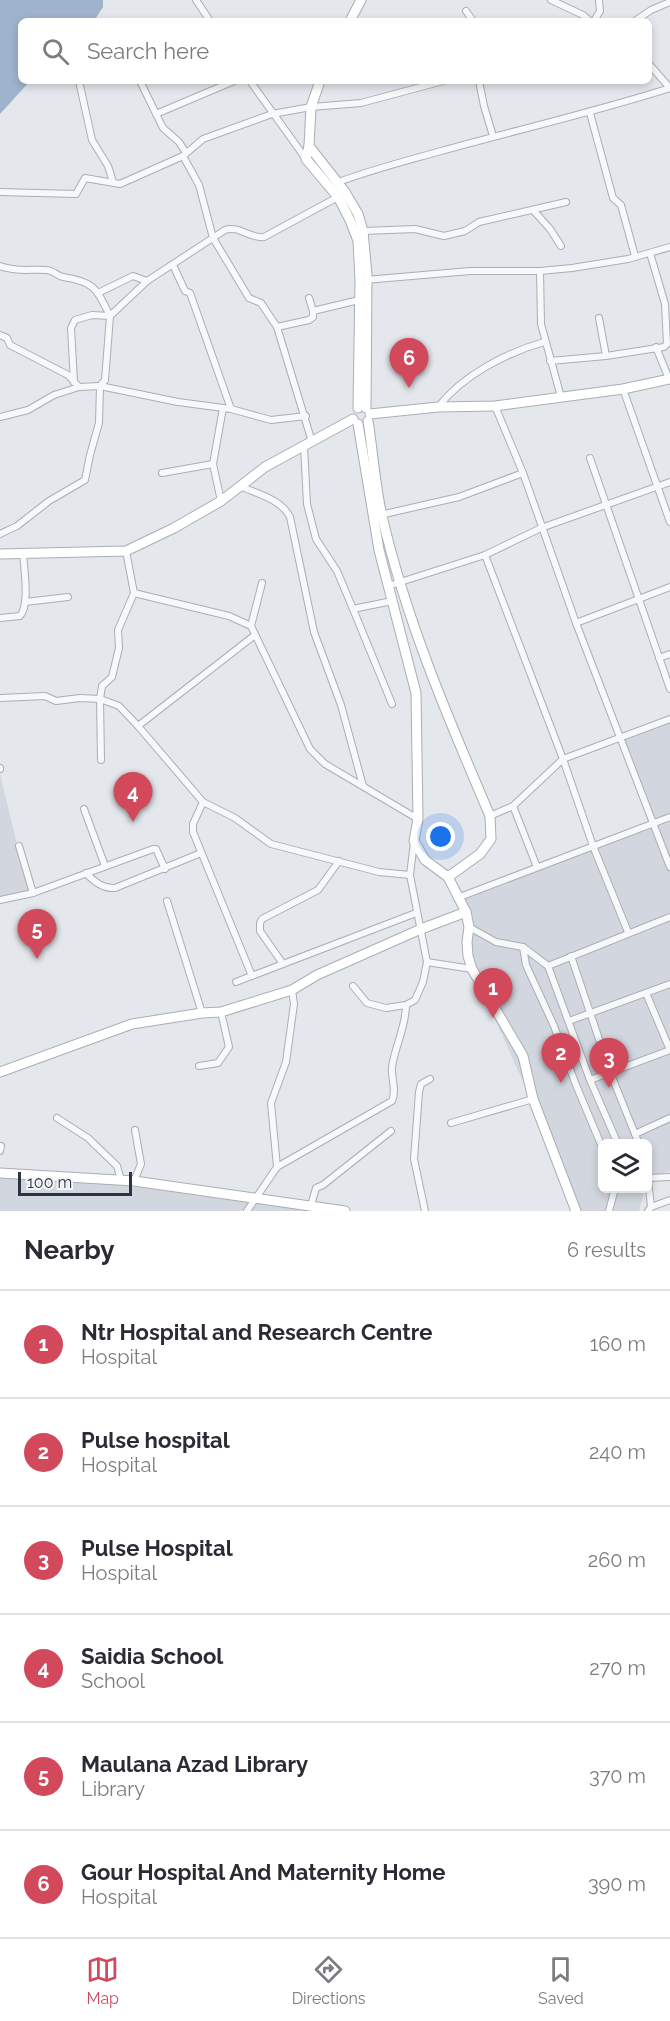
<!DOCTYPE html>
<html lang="en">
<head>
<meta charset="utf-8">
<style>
  body { margin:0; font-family:Raleway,sans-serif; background:#f2f2f3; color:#2b2b33 }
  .controls { position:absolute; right:18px; bottom:18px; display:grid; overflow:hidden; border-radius:9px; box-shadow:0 3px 9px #0003 }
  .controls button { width:54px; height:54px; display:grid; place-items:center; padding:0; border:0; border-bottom:2px solid #e1e1e2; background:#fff; color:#2b2b33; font:30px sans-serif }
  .scale { position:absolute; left:18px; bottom:15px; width:114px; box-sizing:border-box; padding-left:6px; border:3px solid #2b3445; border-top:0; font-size:16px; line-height:21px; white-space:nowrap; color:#2b3445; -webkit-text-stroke:4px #f4f6f9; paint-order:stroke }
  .you { position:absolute; left:441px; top:837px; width:21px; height:21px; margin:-15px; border:4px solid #fff; border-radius:50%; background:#1a73e8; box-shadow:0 0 0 9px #1a73e833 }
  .badge { display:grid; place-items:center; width:39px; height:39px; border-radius:50%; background:#d1495b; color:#fff; font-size:20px; font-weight:700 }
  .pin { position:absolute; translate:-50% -50px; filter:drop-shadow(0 2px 3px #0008) }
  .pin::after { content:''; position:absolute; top:32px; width:21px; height:18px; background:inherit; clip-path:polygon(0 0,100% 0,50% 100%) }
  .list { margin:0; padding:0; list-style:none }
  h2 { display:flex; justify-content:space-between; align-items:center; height:78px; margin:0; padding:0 24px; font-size:26px }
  h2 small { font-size:20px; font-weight:400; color:#7c7c81 }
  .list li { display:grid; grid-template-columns:39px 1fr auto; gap:18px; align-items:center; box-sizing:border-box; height:108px; padding:0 24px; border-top:2px solid #e1e1e2 }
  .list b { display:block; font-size:22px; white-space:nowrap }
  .list p { margin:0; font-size:20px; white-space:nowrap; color:#7c7c81 }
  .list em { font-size:20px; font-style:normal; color:#7c7c81 }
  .icon { flex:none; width:33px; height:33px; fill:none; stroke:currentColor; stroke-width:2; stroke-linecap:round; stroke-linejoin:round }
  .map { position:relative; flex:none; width:670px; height:1211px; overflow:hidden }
  .search { position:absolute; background:#fff; box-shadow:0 3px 9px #0003; left:18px; right:18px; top:18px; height:66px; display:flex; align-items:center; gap:15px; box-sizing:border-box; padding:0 21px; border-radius:9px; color:#7c7c81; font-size:22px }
  .sheet { height:726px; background:#fff }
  nav { display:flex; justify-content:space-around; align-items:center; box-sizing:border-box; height:84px; border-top:2px solid #e1e1e2; background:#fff; font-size:16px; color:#7c7c81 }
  nav a { display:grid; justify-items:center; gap:3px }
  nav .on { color:#d1495b }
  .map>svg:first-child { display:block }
  .built { fill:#d2d6de }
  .water { fill:#9fb4cc }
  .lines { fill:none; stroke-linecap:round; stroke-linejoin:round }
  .street-casing { stroke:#a9aeb7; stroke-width:8 }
  .secondary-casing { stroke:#a9aeb7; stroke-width:11 }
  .street { stroke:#f7f8fa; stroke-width:6 }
  .secondary { stroke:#fff; stroke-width:9 }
</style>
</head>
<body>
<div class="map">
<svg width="670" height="1211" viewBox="0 0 670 1211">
  <rect width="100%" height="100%" fill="#e4e7ec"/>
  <g class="built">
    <path d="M670 718V1171L648 1178V1144H602V1188L645 1189 639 1211H581L472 968 457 898 649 825 621 736Z"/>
    <path d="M0 774 29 894 0 902Z"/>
    <path d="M0 1172 348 1211H0Z"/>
  </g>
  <path class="water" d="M0 0H103V7L94 21H21V81H30L0 114Z"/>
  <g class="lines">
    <defs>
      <g id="street">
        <path d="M196 0 210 21"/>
        <path d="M551 0 583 15 590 21"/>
        <path d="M466 11 473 21"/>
        <path d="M594 21 600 11 599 0"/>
        <path d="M635 21 651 10 670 2"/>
        <path d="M649 64 670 88"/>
        <path d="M79 81 92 140 108 166 113 182"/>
        <path d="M140 81 163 128 179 142 186 153"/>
        <path d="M250 81 306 159"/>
        <path d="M479 81 484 106 493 136"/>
        <path d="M590 113 613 198 621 205 635 256"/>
        <path d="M156 114 234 81"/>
        <path d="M183 156 199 185 213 238 249 298 261 303 277 327 312 442"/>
        <path d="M336 183C370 170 406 161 441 151 517 130 594 112 670 88"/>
        <path d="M0 192 76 194 85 178 120 184 183 156 203 139 272 114 311 107 361 103 443 81"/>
        <path d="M533 210 550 229 561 246"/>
        <path d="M363 231 415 229 444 236 465 231 479 222 566 202"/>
        <path d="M173 265 185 291 190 293 231 409"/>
        <path d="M0 266C16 272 30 269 46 270 53 270 57 276 63 277 95 282 96 288 110 316L92 315 75 320 71 328 74 382"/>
        <path d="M540 271 541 324 561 397"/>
        <path d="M365 280 470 271H540L572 268 628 259 670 247"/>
        <path d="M98 293 133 276 147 281"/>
        <path d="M313 311 359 300"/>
        <path d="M277 327 309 320 313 317V311L309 298"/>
        <path d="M0 335 7 338 10 345 68 375 79 387 100 386 178 402 231 409 271 420 306 416"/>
        <path d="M656 347 669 379"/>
        <path d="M606 356 664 347 667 344 665 304 650 253"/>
        <path d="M550 361 606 356 599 318"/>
        <path d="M623 389 670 522"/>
        <path d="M495 406 523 473 576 623 670 867"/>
        <path d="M438 407C463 375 506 353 544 342"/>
        <path d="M0 417 28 410 54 395 79 387"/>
        <path d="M304 446 307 504 316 539 337 571 353 609 392 601"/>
        <path d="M590 458 670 689"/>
        <path d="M162 473 213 464"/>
        <path d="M240 486C257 494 281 499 290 517L314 632 341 705 363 786"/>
        <path d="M221 501 213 464 223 408"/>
        <path d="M380 515 459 497 523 473"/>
        <path d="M0 534 17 526 49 501 85 480 90 455 99 423 100 386 105 380 110 316 147 281 225 230C239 225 250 239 264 237L338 197"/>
        <path d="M126 551 134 593 229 616 251 626 310 749 325 764 418 819"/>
        <path d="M485 555 563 759 593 846 628 932"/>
        <path d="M388 586 485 555 541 528 670 482"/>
        <path d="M25 602 68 597"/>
        <path d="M353 609 392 704"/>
        <path d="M0 618 20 616C30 605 24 569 23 553"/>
        <path d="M576 623 670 587"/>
        <path d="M251 626 262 583"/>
        <path d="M659 658 670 654"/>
        <path d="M0 698 45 696 56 701 80 698 100 699 111 703 119 706 138 726 203 802 235 818 271 844 379 872 410 875"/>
        <path d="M138 726 255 635"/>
        <path d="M101 760 100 699 102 686 112 677 119 648 118 630 134 593"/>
        <path d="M0 768V769"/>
        <path d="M203 802 193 824V832L252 976"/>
        <path d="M513 806 537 867"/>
        <path d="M84 809 105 866"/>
        <path d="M490 816 513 806 563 759 670 719"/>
        <path d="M19 846 33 893"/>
        <path d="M86 873C94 882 103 889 115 888L201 853"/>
        <path d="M457 898 670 817"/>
        <path d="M0 900 33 893 153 849H156L165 869"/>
        <path d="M167 901 202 1013"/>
        <path d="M469 927 496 942 523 947 548 966 590 1080 618 1144"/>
        <path d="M523 947 526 965 554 1026 576 1085 602 1147"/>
        <path d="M571 956 610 1072 639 1144"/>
        <path d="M427 962 472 969"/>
        <path d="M283 964 260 931V923L262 919 318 890 339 861"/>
        <path d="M548 966 670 917"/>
        <path d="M236 982 416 913"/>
        <path d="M353 986 367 1003 386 1008 406 1005 415 1000 423 982 427 962 410 875 414 842"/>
        <path d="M646 993 670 1050"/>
        <path d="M569 1021 670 984"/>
        <path d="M199 1066 218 1063 229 1047 221 1012"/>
        <path d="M590 1080 670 1050"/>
        <path d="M57 1118 88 1138 117 1166 121 1180"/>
        <path d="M451 1123 533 1099"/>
        <path d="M635 1134 670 1118"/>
        <path d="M0 1151 1 1146"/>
        <path d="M277 1167 271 1103 286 1062 294 1004 292 990"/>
        <path d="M648 1178 670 1177"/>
        <path d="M648 1179 651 1207"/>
        <path d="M134 1181 141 1164 135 1130"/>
        <path d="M311 1205 316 1188 323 1185 391 1131"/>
        <path d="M247 1211 277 1167 392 1101C397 1090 391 1079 392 1067 395 1046 406 1027 406 1005"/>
        <path d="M425 1211 414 1159 419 1092 421 1084 430 1079"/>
        <path d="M609 1211 615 1188"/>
        <path d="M648 1211 651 1207 670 1200"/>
      </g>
      <g id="secondary">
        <path d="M350 21 361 0"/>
        <path d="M320 81 311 107 309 146 306 159 338 197 350 220 358 241 360 280 358 408"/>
        <path d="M309 146 345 192 358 214 363 231 367 275 366 408"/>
        <path d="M370 414 438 407 495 406 623 389 670 379"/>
        <path d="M368 421C373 452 375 485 382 516 406 620 448 718 490 816L491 839 480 854 448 877"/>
        <path d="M358 424 379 550 416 693 418 819 414 841 425 860 448 877 466 912 469 927 467 942 468 956 472 969 523 1056 533 1099 576 1211"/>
        <path d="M0 554 126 551 174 528 221 501 265 467 353 419"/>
        <path d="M0 1072 132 1024 202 1013 221 1012 292 990 317 975 421 929 466 912"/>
        <path d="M0 1173 134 1181 345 1211"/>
      </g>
    </defs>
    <use href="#street" class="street-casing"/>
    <use href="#secondary" class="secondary-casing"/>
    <use href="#street" class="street"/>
    <use href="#secondary" class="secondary"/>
  </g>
</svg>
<div class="controls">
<button><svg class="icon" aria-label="layers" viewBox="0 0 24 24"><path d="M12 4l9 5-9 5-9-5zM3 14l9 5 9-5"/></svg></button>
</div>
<div class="scale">100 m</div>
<div class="you"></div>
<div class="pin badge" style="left:493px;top:1018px">1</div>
<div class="pin badge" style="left:561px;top:1083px">2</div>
<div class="pin badge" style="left:609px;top:1088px">3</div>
<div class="pin badge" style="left:133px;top:822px">4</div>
<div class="pin badge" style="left:37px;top:959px">5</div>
<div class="pin badge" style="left:409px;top:388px">6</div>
<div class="search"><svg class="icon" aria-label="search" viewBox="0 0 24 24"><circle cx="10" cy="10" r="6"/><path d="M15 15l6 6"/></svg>Search here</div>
</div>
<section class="sheet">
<h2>Nearby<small>6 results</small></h2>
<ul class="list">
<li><span class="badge">1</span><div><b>Ntr Hospital and Research Centre</b><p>Hospital</p></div><em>160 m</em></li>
<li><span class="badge">2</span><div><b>Pulse hospital</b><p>Hospital</p></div><em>240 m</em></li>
<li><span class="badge">3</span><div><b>Pulse Hospital</b><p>Hospital</p></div><em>260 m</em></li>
<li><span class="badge">4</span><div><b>Saidia School</b><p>School</p></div><em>270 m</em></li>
<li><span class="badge">5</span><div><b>Maulana Azad Library</b><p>Library</p></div><em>370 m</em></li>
<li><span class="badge">6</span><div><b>Gour Hospital And Maternity Home</b><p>Hospital</p></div><em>390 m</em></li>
</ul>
</section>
<nav>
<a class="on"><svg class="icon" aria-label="map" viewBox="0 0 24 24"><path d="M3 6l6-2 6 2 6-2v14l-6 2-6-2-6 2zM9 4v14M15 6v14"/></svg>Map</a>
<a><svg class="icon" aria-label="directions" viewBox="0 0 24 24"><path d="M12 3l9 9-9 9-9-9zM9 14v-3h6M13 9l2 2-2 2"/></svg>Directions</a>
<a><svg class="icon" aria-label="saved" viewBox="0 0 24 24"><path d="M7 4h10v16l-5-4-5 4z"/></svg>Saved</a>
</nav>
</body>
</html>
